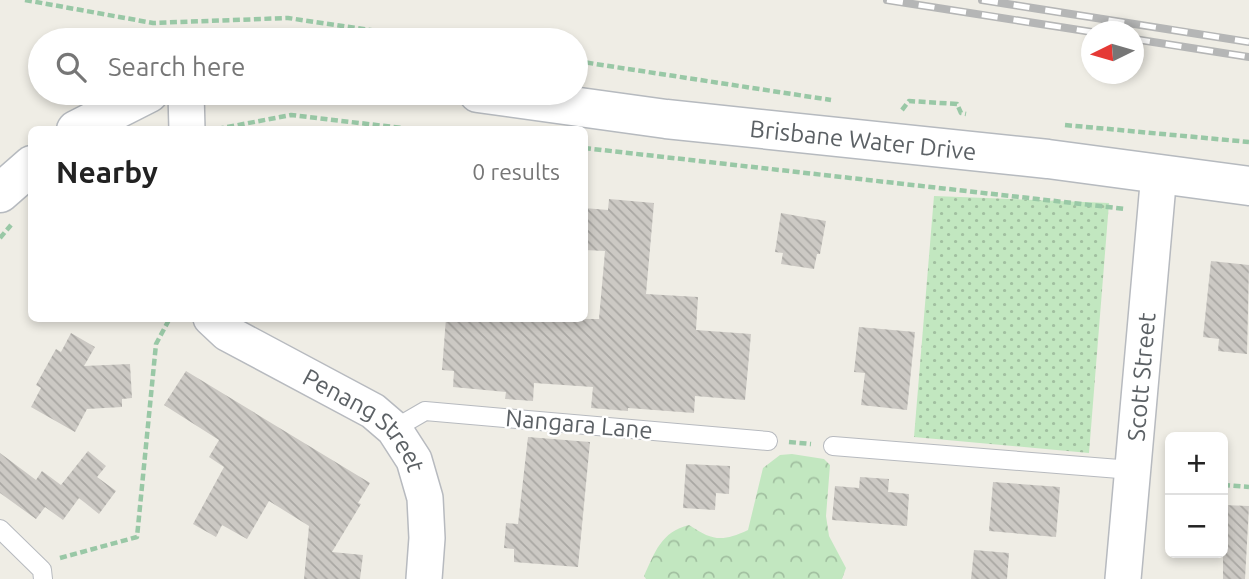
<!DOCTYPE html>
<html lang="en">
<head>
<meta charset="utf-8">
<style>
  body { margin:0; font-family:Ubuntu,sans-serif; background:#f2f2f2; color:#222 }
  .controls { position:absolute; right:21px; bottom:21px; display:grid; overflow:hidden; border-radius:10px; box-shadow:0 4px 10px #0003 }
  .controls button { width:63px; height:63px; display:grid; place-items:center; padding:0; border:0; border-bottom:2px solid #e0e0e0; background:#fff; color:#222; font:35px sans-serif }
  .compass { position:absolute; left:1081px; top:21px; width:63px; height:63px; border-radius:50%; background:#fff; box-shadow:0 4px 10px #0003; rotate:265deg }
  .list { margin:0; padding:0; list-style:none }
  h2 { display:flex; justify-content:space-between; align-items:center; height:91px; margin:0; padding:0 28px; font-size:30px }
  h2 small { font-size:23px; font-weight:400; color:#767676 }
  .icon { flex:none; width:38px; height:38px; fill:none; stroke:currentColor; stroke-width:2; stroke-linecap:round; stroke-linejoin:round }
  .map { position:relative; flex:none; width:1249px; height:579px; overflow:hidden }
  .search { position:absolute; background:#fff; box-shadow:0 4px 10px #0003; left:28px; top:28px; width:560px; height:77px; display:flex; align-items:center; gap:18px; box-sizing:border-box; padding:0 24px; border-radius:38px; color:#767676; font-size:26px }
  .panel { position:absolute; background:#fff; box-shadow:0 4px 10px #0003; left:28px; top:126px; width:560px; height:196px; border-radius:10px }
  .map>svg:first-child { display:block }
  .forest { fill:url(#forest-crowns) }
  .park { fill:url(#park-dots) }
  .building { fill:url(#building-back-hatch) }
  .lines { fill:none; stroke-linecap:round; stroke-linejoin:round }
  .service-casing { stroke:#b7babf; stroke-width:20 }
  .minor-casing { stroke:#b7babf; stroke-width:38 }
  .secondary-casing { stroke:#b6babf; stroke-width:41 }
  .path { stroke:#99c8a6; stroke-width:4.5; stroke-dasharray:7 3.5; stroke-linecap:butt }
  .service { stroke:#fff; stroke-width:18 }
  .minor { stroke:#fff; stroke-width:35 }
  .secondary { stroke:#fff; stroke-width:38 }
  .rail-casing { stroke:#b5b6b6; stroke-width:8 }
  .rail { stroke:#fff; stroke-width:5; stroke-dasharray:16; stroke-linecap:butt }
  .labels { text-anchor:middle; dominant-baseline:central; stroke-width:5; stroke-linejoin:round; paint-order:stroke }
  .street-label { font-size:24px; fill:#5c6165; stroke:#fff }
</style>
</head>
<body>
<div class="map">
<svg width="1249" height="579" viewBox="0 0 1249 579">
  <defs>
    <pattern id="forest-crowns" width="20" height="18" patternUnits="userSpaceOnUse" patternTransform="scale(1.75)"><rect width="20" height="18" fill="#c2e7c0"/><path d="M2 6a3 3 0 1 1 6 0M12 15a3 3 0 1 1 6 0" fill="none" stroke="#a1bfa0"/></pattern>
    <pattern id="park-dots" width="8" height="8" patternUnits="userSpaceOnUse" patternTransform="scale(1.75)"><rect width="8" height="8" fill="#c2e7c0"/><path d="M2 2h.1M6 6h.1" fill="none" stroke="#a1bfa0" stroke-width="1.8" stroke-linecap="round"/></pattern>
    <pattern id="building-back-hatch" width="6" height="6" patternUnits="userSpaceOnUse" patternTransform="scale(1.75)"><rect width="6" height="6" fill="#ccc9c4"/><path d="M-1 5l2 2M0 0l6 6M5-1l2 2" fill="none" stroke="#a9a7a3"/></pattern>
  </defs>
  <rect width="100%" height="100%" fill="#efede5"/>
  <path class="forest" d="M792 454 824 459 830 465 826 516 829 536 846 568 842 579H646L644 576C655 552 661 532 689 525 713 541 722 542 748 530L763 468 780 455Z"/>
  <path class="park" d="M934 196 1109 203 1089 453 914 437Z"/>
  <g class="building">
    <path d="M609 199 654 203 646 294 698 297 696 330 751 334 745 400 695 396 694 413 628 408V411L591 408 593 387 534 383 533 401 505 399 506 392 453 387 454 371 442 370 446 318 599 319 605 251 584 250V208L608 210Z"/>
    <path d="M781 213 826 221 820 254H817L814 269 781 264 783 253 775 252Z"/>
    <path d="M1211 261 1249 265 1247 354 1218 351 1219 339 1203 337Z"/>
    <path d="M859 327 915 332 907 410 861 405 865 373 854 372Z"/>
    <path d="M71 333 95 347 84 366 130 364 132 398 122 399V407L87 409 75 432 31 407 41 388 36 385 56 349 61 352Z"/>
    <path d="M186 371 370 483 358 503 361 504 332 552 363 555 360 579H304L309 526 269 501 247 539 222 525 216 537 193 524 224 467 209 457 219 440 164 405Z"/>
    <path d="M528 437 590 442 578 567 514 562V549L504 548 506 523 518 524Z"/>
    <path d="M88 451 106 466 97 477 116 491 99 514 79 498 63 520 45 507 36 519 0 493V453L36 480 42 471 61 485Z"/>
    <path d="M686 464 730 466 729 494 716 493 715 510 683 508Z"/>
    <path d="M860 477 889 479 888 492 909 494 907 526 832 520 835 486 859 488Z"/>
    <path d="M993 482 1060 487 1056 537 989 531Z"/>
    <path d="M1223 505 1249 506 1245 579H1223Z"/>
    <path d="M974 550 1009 553 1007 579H971Z"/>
  </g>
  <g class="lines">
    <defs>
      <g id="service">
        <path d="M394 429 425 411 768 441"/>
        <path d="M833 446 1132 470"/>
        <path d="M0 529 42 570 43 579"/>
      </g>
      <g id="minor">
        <path d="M186 93 187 130"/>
        <path id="s1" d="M211 318 227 333 373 411 394 429 414 460 425 498 427 538 424 579"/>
        <path id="s2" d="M1123 579 1159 173"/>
      </g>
      <g id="secondary">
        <path id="s3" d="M478 93 666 119 1048 159 1249 186"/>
        <path d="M76 130 149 93"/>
        <path d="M0 193 32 165"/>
      </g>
    </defs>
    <use href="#service" class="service-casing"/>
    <use href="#minor" class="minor-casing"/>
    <use href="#secondary" class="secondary-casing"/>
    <g class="path">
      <path d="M25 0 153 23 288 18 438 40"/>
      <path d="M576 61 831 100"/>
      <path d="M902 110 909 101 957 104 961 113 966 114"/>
      <path d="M1065 125 1249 142"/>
      <path d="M217 129 291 115 419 130"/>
      <path d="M584 148 1126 209"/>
      <path d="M0 238 11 225"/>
      <path d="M789 442 811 444"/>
      <path d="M1223 485 1249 487"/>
      <path d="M60 558 137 537 156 344 170 318"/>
    </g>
    <use href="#service" class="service"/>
    <use href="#minor" class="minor"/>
    <use href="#secondary" class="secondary"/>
    <defs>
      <g id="rail">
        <path d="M887 0 1092 32"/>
        <path d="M982 0 1249 42"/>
        <path d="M1134 39 1249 57"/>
      </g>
    </defs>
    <use href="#rail" class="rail-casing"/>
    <use href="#rail" class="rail"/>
  </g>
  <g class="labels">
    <g class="street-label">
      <text stroke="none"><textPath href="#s3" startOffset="388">Brisbane Water Drive</textPath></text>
      <text stroke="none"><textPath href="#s2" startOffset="203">Scott Street</textPath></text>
      <text transform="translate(579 424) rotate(5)">Nangara Lane</text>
      <text stroke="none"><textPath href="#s1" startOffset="187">Penang Street</textPath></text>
    </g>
  </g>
</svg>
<div class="controls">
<button>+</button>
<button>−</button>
</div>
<svg class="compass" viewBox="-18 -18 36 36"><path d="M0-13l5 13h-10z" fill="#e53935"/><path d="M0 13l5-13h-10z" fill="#767676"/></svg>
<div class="search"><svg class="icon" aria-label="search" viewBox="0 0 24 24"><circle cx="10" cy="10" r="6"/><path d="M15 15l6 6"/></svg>Search here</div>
<section class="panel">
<h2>Nearby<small>0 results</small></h2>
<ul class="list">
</ul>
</section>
</div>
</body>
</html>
